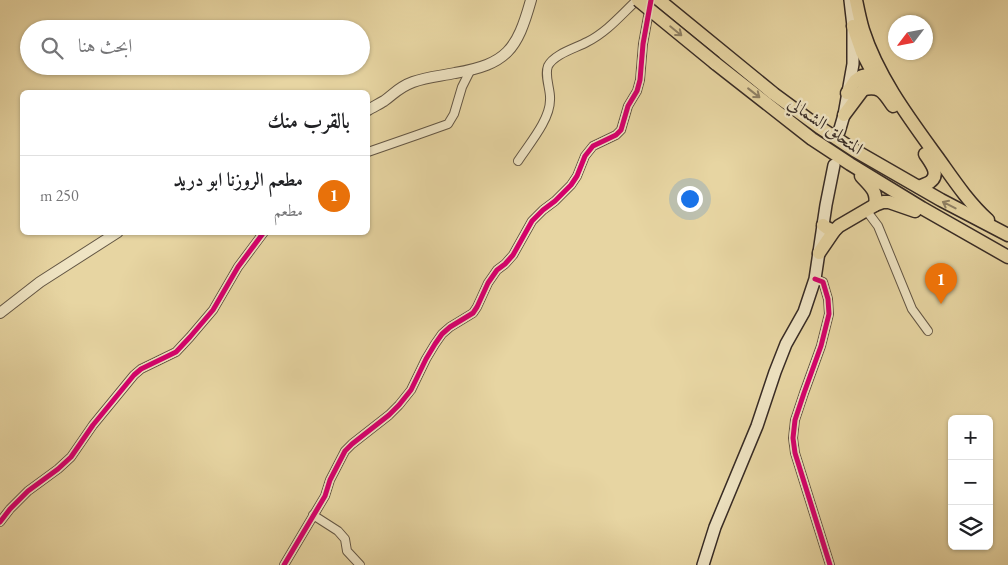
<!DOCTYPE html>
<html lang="ar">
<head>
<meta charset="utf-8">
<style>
  body { margin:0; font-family:"EB Garamond",Amiri,serif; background:#f6f6f6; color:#202124; direction:rtl }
  .controls { position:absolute; right:15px; bottom:15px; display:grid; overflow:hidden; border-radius:8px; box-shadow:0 1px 4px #0004 }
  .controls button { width:45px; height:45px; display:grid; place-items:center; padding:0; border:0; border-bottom:1px solid #e0e0e0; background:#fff; color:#202124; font:25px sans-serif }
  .compass { position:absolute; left:888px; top:15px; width:45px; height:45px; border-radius:50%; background:#fff; box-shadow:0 1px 4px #0004; rotate:238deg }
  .you { position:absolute; left:689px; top:198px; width:18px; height:18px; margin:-12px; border:4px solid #fff; border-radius:50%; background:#1a73e8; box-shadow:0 0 0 8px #1a73e833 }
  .badge { display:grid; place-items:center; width:32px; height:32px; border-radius:50%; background:#0f766e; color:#fff; font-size:16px; font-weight:700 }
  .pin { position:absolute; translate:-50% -41px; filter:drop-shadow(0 1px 2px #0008) }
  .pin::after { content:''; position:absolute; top:26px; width:18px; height:15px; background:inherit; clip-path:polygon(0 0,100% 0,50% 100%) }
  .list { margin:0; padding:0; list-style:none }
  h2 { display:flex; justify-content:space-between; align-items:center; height:65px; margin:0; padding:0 20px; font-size:21px }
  h2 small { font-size:16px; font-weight:400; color:#757577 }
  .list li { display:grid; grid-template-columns:32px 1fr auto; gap:15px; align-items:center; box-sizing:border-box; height:80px; padding:0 20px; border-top:1px solid #e0e0e0 }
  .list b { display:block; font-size:19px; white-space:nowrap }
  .list p { margin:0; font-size:16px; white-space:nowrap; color:#757577 }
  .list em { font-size:16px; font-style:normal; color:#757577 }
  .icon { flex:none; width:28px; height:28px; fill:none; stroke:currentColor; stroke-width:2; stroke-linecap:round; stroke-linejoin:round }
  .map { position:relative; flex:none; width:1008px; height:565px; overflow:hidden; direction:ltr }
  .search { position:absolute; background:#fff; box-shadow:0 1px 4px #0004; left:20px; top:20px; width:350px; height:55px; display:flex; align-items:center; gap:12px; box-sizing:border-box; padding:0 18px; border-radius:28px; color:#757577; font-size:19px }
  .panel { position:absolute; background:#fff; box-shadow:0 1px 4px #0004; left:20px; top:90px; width:350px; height:145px; border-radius:8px; direction:rtl }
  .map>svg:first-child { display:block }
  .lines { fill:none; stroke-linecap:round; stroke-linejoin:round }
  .minor-casing { stroke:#635644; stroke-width:10 }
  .tertiary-casing { stroke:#635644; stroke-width:12 }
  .secondary-casing { stroke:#372b25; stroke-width:14 }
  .trunk-casing { stroke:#372b25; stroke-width:15 }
  .minor { stroke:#efe4c3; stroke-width:8 }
  .tertiary { stroke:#efe4c3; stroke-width:10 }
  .secondary { stroke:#efe4c3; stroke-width:11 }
  .trunk { stroke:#e7d5a2; stroke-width:12 }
  .trunk-bridge-casing { stroke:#372b25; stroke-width:15; stroke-linecap:butt }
  .trunk-bridge { stroke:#e7d5a2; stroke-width:12 }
  .cycleway-casing { stroke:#efe4c3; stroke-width:8 }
  .cycleway { stroke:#d6006c; stroke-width:5 }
  .oneway { stroke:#8f8064 }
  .labels { text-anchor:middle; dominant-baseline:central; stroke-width:4.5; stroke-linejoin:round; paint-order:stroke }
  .street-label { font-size:18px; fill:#372b25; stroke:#efe4c3 }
</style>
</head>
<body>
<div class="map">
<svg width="1008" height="565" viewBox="0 0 1008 565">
  <rect width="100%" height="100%" fill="#e7d5a2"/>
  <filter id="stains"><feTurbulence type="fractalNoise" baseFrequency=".004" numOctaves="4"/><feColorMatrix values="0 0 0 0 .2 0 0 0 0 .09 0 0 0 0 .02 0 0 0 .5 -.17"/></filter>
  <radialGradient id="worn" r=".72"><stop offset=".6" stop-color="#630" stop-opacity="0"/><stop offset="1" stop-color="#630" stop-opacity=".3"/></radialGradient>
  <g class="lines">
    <defs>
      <g id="minor">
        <path d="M368 152 417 135 448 124 454 114 462 87 470 71"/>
        <path d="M518 161C529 144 550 120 550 100 551 90 544 76 548 66 554 54 576 48 587 42 607 32 621 15 637 0"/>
        <path d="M866 210 878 226 912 309 928 331"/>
        <path d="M815 279 823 282 828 299 829 314 821 346 804 393 795 420 793 438 795 453 830 565"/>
        <path d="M313 515 338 531 345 539 347 551 360 565"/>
        <path d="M0 522 10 509 28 491 58 469 71 457 93 425 134 375 141 369 176 352 190 337 213 310 238 267 264 232"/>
        <path d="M284 565 325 496 330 480 345 451 352 444 389 415 399 405 411 390 426 359 435 344 442 334 450 327 473 313 477 307 488 283 497 270 505 264 513 255 532 221 543 210 555 201 571 185 577 176 585 156 593 146 616 135 621 130 628 106 637 91 640 80 643 44 651 0"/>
      </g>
      <g id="tertiary">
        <path d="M368 110C373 107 379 104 384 101 395 93 399 87 413 82 427 77 441 76 455 73 507 64 517 50 531 0"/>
        <path d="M0 313 40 282 118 232"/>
      </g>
      <g id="secondary">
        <path d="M839 132 844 115 853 64V26L850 0"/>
        <path d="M703 565 715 527 757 426 775 372 786 344 804 312 815 279 826 205 834 165"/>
      </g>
      <g id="trunk">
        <path d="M659 0 774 94 819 127 854 150 941 200 1008 235"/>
        <path d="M856 0C858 10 860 20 863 30 878 77 909 118 938 158 953 179 968 202 988 220"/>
        <path d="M853 26 862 52 878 83"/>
        <path d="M715 63 812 139 850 164 922 208 1008 257"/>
        <path d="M864 89C881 86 883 92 893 106"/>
        <path d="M847 93 855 81 862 76 876 73"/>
        <path d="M844 115 868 83"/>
        <path d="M861 176C869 185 878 191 875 205"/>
        <path d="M919 187C922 185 927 184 930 182 941 174 930 162 925 154"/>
        <path d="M823 225 827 228 834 231"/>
        <path d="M819 253 834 231 839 226 875 205 883 202H889L915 211"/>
      </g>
    </defs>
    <use href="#minor" class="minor-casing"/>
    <use href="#tertiary" class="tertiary-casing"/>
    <use href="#secondary" class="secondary-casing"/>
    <use href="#trunk" class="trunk-casing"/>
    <use href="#minor" class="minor"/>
    <use href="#tertiary" class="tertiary"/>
    <use href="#secondary" class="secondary"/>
    <use href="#trunk" class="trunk"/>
    <defs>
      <path id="trunk-bridge" d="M638 0 715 63"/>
    </defs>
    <use href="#trunk-bridge" class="trunk-bridge-casing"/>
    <use href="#trunk-bridge" class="trunk-bridge"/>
    <defs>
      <g id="cycleway">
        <path d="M815 279 823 282 828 299 829 314 821 346 804 393 795 420 793 438 795 453 830 565"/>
        <path d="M0 522 10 509 28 491 58 469 71 457 93 425 134 375 141 369 176 352 190 337 213 310 238 267 264 232"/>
        <path d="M284 565 325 496 330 480 345 451 352 444 389 415 399 405 411 390 426 359 435 344 442 334 450 327 473 313 477 307 488 283 497 270 505 264 513 255 532 221 543 210 555 201 571 185 577 176 585 156 593 146 616 135 621 130 628 106 637 91 640 80 643 44 651 0"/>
      </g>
    </defs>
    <use href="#cycleway" class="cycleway-casing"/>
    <use href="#cycleway" class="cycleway"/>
  </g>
  <defs><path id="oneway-shaft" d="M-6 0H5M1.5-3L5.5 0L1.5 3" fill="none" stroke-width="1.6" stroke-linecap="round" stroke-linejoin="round" transform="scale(1.25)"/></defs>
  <g class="oneway">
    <use href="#oneway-shaft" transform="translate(676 31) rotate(39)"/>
    <use href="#oneway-shaft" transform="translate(754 93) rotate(38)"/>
    <use href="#oneway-shaft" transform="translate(949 205) rotate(-153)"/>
  </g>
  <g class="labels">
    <g class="street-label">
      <text transform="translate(826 125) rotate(35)">المتحلق الشمالي</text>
    </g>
  </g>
  <rect width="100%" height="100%" filter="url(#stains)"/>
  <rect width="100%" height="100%" fill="url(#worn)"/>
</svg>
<div class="controls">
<button>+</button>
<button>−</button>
<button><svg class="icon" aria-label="layers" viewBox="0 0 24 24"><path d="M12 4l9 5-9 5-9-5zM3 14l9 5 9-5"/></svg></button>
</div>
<svg class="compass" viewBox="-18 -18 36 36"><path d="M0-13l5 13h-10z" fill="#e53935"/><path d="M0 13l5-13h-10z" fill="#757577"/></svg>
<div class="you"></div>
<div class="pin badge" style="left:941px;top:304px;background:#e8710a">1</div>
<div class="search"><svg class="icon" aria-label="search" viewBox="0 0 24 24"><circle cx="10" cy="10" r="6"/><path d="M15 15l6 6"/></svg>ابحث هنا</div>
<section class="panel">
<h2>بالقرب منك<small></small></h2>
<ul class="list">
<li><span class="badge" style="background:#e8710a">1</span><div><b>مطعم الروزنا ابو دريد</b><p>مطعم</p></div><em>250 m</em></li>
</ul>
</section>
</div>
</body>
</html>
